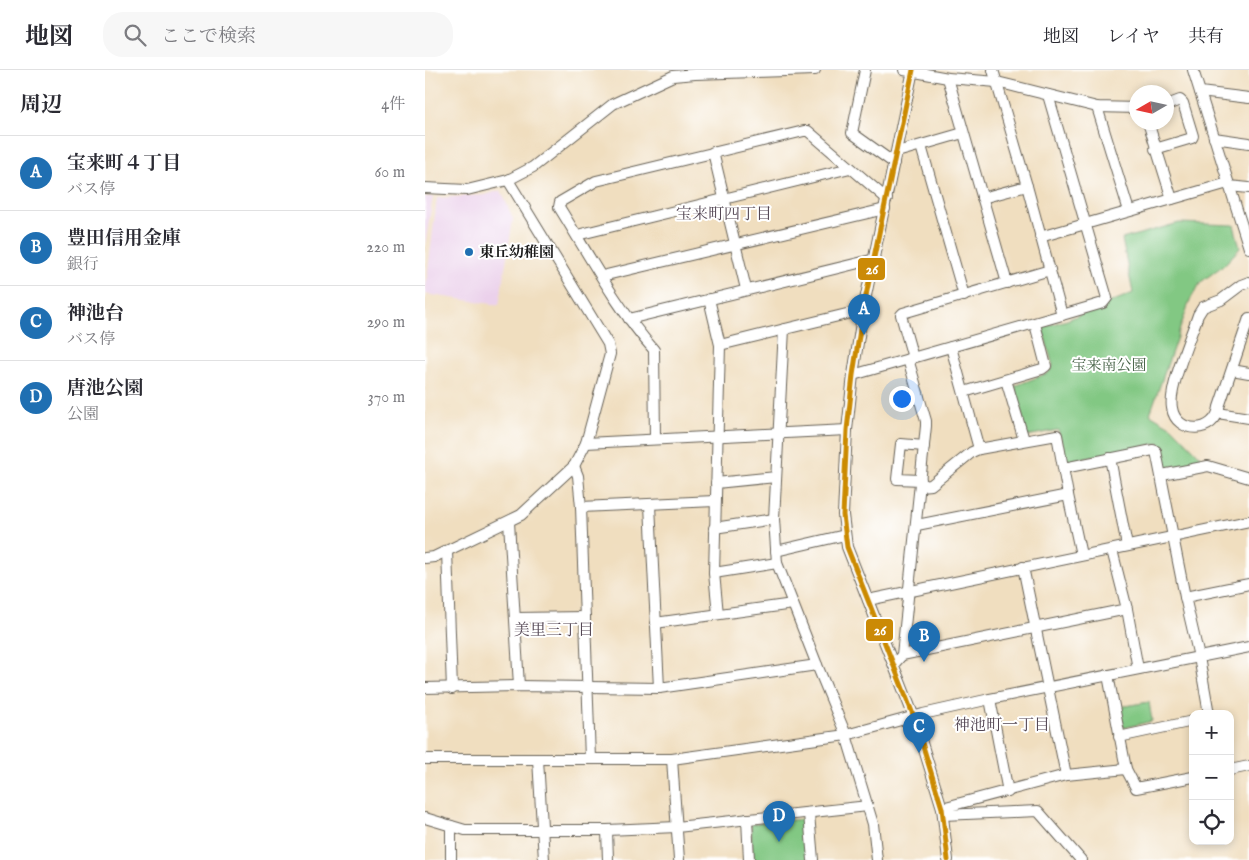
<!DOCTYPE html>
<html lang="ja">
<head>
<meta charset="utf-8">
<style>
  body { margin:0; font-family:"IM FELL English","Noto Serif JP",serif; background:#f7f7f7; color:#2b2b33 }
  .controls { position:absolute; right:15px; bottom:15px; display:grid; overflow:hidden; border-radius:10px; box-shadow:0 2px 8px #0003 }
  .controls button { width:45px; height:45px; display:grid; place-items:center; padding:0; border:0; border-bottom:1px solid #e1e1e2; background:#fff; color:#2b2b33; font:25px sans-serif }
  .compass { position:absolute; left:704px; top:15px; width:45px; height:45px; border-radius:50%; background:#fff; box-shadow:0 2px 8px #0003; rotate:261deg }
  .you { position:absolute; left:476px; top:328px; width:18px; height:18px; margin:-12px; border:4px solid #fff; border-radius:50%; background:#1a73e8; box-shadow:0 0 0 8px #1a73e833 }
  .badge { display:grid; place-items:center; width:32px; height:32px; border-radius:50%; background:#1f6fb2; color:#fff; font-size:16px; font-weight:700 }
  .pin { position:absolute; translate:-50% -41px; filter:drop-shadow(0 1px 2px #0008) }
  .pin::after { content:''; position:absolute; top:26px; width:18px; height:15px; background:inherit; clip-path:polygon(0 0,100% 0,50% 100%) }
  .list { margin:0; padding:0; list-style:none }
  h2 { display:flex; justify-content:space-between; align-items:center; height:65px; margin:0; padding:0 20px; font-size:21px }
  h2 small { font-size:16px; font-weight:400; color:#7c7c81 }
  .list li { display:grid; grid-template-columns:32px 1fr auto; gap:15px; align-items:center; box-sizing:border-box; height:75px; padding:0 20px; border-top:1px solid #e1e1e2 }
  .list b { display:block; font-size:19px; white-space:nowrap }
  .list p { margin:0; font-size:16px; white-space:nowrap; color:#7c7c81 }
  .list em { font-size:16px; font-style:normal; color:#7c7c81 }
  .icon { flex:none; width:28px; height:28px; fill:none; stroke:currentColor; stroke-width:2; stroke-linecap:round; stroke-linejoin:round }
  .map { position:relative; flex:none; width:824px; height:790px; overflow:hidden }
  header { display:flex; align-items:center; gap:30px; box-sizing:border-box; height:70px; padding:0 25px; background:#fff; border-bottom:1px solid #e1e1e2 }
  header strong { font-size:24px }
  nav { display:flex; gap:28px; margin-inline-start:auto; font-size:18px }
  .search { width:350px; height:45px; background:#f7f7f7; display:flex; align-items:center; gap:12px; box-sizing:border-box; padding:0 18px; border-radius:20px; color:#7c7c81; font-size:19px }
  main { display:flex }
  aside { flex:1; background:#fff }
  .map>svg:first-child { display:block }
  .built { fill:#ebd1eb }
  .green { fill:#82c883; stroke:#4f7250 }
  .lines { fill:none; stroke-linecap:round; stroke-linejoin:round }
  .minor-casing { stroke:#666055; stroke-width:12 }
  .minor { stroke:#fff; stroke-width:10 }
  .bus-1-casing { stroke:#fff; stroke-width:9 }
  .bus-1 { stroke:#cb8a06; stroke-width:5 }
  .poi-dot { fill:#1f6fb2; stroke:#fff; stroke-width:2 }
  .labels { text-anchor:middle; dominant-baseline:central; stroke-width:4; stroke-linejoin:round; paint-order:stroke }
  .poi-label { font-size:15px; font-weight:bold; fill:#1c1c1c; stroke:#fff; text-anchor:start }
  .park-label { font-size:15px; fill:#456145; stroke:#fff }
  .neighbourhood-label { font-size:16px; fill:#544754; stroke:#fff }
  .line-badge { stroke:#fff; stroke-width:2 }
  .badge-label { font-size:14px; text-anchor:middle; font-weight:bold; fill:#fff }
</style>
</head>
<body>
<header>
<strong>地図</strong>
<div class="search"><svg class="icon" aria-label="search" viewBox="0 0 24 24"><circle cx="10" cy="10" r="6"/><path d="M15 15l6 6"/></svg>ここで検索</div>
<nav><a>地図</a><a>レイヤ</a><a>共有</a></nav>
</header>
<main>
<aside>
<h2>周辺<small>4件</small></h2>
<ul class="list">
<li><span class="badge">A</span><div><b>宝来町４丁目</b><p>バス停</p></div><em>60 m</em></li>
<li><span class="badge">B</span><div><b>豊田信用金庫</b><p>銀行</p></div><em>220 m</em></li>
<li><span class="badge">C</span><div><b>神池台</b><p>バス停</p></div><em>290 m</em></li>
<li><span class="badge">D</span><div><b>唐池公園</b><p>公園</p></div><em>370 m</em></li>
</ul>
</aside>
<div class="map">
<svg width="824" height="790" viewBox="0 0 824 790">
  <rect width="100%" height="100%" fill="#fff"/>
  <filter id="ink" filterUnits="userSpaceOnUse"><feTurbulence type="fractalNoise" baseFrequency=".02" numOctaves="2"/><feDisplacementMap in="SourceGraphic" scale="10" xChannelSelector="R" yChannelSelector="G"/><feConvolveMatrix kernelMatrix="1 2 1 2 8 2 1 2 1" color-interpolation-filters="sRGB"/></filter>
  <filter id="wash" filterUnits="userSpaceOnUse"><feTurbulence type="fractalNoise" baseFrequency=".0096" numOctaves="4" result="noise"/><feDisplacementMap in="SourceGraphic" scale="20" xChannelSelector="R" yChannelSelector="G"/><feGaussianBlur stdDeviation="1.12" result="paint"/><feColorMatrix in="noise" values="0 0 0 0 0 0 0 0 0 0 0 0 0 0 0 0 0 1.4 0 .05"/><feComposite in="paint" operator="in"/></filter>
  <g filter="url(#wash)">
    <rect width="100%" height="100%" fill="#f0debf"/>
    <g class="built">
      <path d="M76 120 88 149 74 235 0 224 12 128 60 125Z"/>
      <path d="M0 127H8L0 175Z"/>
    </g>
    <g class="green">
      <path d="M754 153 809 155 815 178 800 194 776 212 765 230 725 344 747 357 780 391 739 398 735 373 642 391 633 360 602 366 590 316 623 303 628 296 617 257 642 250 708 223 697 169Z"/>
      <path d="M724 632 727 651 699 658 694 637Z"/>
      <path d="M378 749 383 790H328L326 754Z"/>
    </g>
  </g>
  <g filter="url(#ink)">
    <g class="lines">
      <defs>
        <g id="minor">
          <path d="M440 0 427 63 469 93"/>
          <path d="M479 0 523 8 572 12 672 37 712 38"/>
          <path d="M488 0 438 240 428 305 422 360 418 445 422 477 489 647 517 738 523 790"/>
          <path d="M768 0 824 178"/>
          <path d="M523 8 582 213"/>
          <path d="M775 22 824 28"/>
          <path d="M623 25 682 228 678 233 637 245"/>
          <path d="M672 37 704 141"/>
          <path d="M723 52 747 129"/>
          <path d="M789 68 824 73"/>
          <path d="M496 76 539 226"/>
          <path d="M730 79 767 68 768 66 758 33 755 30 742 35"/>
          <path d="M288 82 321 219"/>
          <path d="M472 82 538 63"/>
          <path d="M804 116 824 118"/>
          <path d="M0 118 42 120 83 110 108 97 188 34 248 6 270 4 390 0"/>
          <path d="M557 128 602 116"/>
          <path d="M152 165 425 98"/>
          <path d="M615 167 803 113"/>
          <path d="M177 206 460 139"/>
          <path d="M824 212 816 215 796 230 778 237 773 245C766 266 743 319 747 338 751 365 791 364 794 337L824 248"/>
          <path d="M284 229 295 275 289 503 293 544"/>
          <path d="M204 249 450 189"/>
          <path d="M359 259 349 449 352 493 392 595 421 665 448 754 452 790"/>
          <path d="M295 275 438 240"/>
          <path d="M526 277 554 379"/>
          <path d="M488 288 476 245 478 243 625 200"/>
          <path d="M807 300 824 303"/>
          <path d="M428 305 637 245 602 116 568 0"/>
          <path d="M581 310 599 370"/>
          <path d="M539 322 617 299 621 296 610 254"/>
          <path d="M793 343 824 348"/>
          <path d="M230 369 229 280C191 237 164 185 134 137L135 132 171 111 379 61H383L462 129"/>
          <path d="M161 373 422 360"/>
          <path d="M685 388 702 476"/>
          <path d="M149 396 153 406 156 437 165 689"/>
          <path d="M639 398 728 380 731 381 760 527 774 587 784 644"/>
          <path d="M737 405 783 396 824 408"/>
          <path d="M496 410 472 409 476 374 499 376"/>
          <path d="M291 413 351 407"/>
          <path d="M495 416 506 415 547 382 554 379 632 365 643 425 656 485"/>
          <path d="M225 435 234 618"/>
          <path d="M156 437 290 431"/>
          <path d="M84 452 94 616"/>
          <path d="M492 455 643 425"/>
          <path d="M289 458 349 449"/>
          <path d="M687 480 702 539 713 599"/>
          <path d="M22 481 27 619"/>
          <path d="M351 481 420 465"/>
          <path d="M0 488 9 487 96 445 149 396 161 373 185 284 183 274 83 110"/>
          <path d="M598 497 641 705"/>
          <path d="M289 503 352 493"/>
          <path d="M760 527 824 514"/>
          <path d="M443 530 824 451"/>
          <path d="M91 548 160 547"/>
          <path d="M230 553 368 534"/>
          <path d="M477 585 702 539"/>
          <path d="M469 594 477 585 501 356V351L483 289"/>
          <path d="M683 605 701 699 711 718 768 707"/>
          <path d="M0 618 94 616 234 618 392 595"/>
          <path d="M565 629 583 722"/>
          <path d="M694 667 768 651"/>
          <path d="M0 689H247L421 665 498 644 565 629 824 577"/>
          <path d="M113 689 119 790"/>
          <path d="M247 689 254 790"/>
          <path d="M805 700 824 696"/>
          <path d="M517 738 641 705 701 699"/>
          <path d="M384 744 388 790"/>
          <path d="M518 745 613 741 656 790"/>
          <path d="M0 748 40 760H182L252 757 443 736"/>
          <path d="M322 749 324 790"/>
          <path d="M26 756V790"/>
          <path d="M182 760 183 790"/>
        </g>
      </defs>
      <use href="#minor" class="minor-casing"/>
      <use href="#minor" class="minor"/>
      <defs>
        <path id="bus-1" d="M488 0 438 240 428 305 422 360 418 445 422 477 489 647 517 738 523 790"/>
      </defs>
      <use href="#bus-1" class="bus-1-casing"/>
      <use href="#bus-1" class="bus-1"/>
    </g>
  </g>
  <circle class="poi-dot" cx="44" cy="182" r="5"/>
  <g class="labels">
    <g class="poi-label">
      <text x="54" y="182">東丘幼稚園</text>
    </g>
    <g class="park-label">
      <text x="684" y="295">宝来南公園</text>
    </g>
    <g class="neighbourhood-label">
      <text x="299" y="145">宝来町四丁目</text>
      <text x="129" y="561">美里三丁目</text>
      <text x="577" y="656">神池町一丁目</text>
    </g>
  </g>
  <g class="line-badge">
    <rect x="432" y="187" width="29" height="24" rx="5" fill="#cb8a06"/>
    <rect x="440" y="548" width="29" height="24" rx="5" fill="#cb8a06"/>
  </g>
  <g class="badge-label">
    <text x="447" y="204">26</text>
    <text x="455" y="565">26</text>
  </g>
</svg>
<div class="controls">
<button>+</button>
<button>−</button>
<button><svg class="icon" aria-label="locate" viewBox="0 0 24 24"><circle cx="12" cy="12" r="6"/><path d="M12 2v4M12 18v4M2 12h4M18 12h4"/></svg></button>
</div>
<svg class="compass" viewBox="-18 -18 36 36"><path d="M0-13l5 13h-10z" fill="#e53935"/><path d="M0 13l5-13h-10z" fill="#7c7c81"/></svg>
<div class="you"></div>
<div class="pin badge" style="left:439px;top:265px">A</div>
<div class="pin badge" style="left:499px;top:592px">B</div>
<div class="pin badge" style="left:494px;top:683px">C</div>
<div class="pin badge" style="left:354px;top:772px">D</div>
</div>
</main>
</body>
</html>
